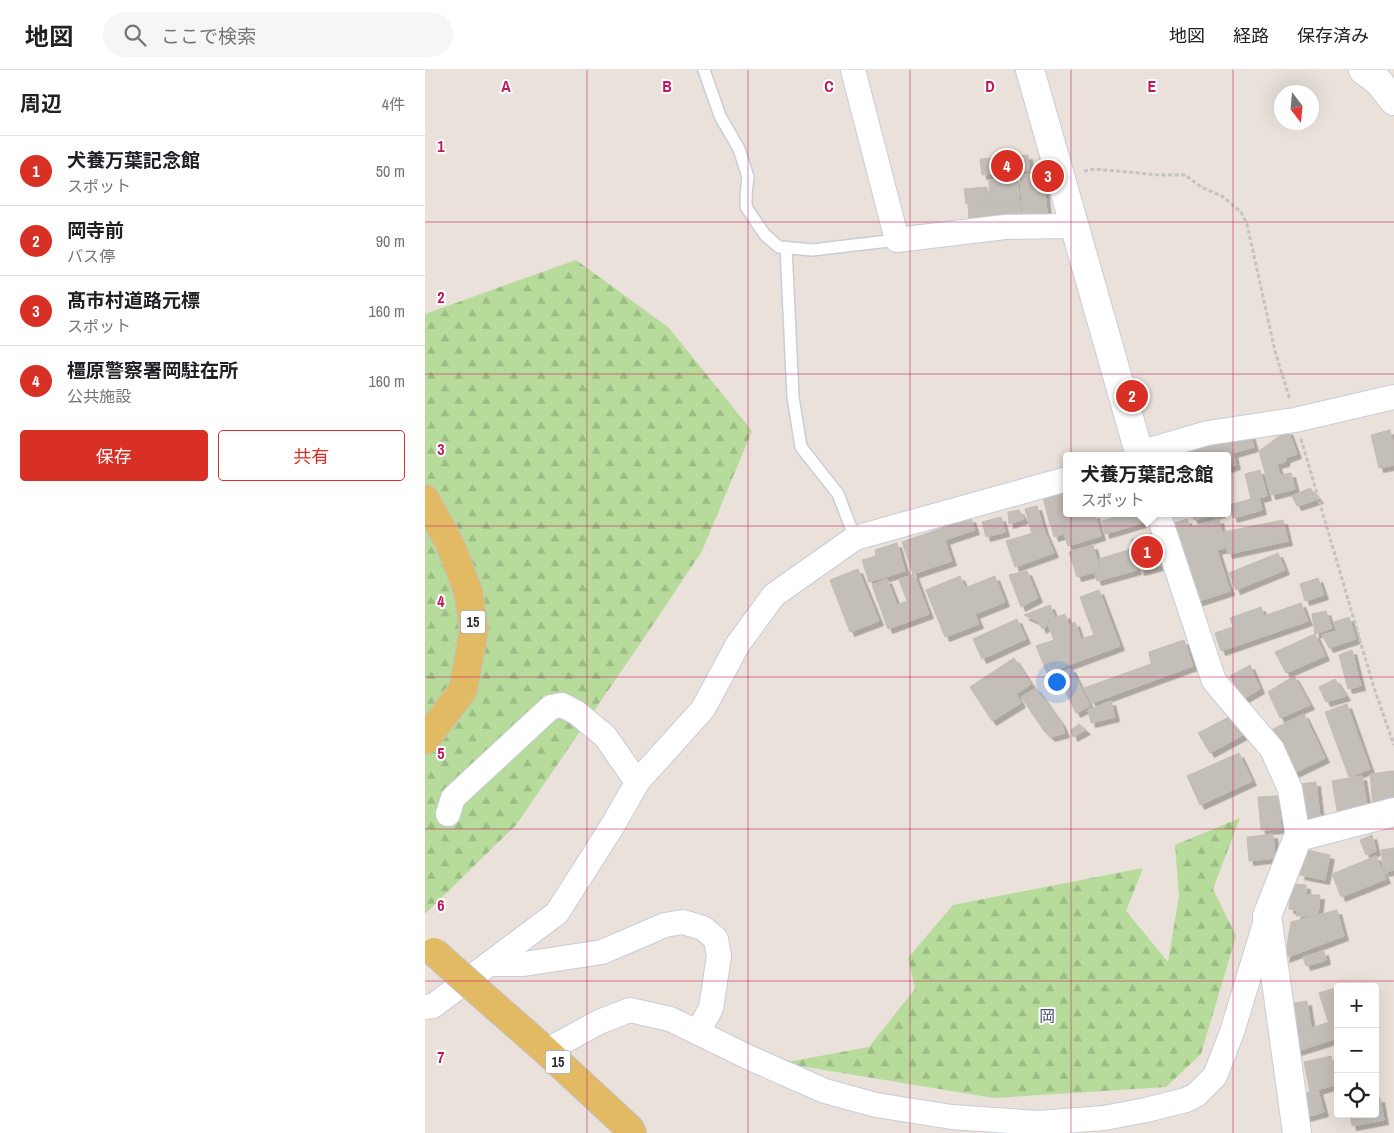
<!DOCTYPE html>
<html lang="ja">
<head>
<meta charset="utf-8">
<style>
  body { margin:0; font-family:"Archivo Narrow","Noto Sans JP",sans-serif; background:#f6f6f6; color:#202124 }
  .controls { position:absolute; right:15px; bottom:15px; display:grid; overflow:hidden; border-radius:5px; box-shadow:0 5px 20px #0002 }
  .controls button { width:45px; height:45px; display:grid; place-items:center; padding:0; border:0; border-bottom:1px solid #e0e0e0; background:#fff; color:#202124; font:25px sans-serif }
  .compass { position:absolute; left:849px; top:15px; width:45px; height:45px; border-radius:50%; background:#fff; box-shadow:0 5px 20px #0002; rotate:164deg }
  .you { position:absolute; left:631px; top:611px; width:18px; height:18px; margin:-12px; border:4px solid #fff; border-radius:50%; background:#1a73e8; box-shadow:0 0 0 8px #1a73e833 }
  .badge { display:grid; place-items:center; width:32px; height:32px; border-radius:50%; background:#d93025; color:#fff; font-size:16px; font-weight:700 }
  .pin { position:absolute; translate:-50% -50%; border:2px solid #fff; box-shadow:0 1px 5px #0006 }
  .popup { position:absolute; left:638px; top:382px; width:168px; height:65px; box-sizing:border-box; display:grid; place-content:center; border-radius:5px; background:#fff; filter:drop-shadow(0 1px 4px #0005); font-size:16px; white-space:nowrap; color:#757577 }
  .popup b { font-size:19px; color:#202124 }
  .popup::after { content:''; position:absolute; left:50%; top:100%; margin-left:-10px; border:10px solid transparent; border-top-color:#fff }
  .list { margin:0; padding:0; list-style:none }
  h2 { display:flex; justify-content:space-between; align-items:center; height:65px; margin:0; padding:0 20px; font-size:21px }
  h2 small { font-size:16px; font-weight:400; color:#757577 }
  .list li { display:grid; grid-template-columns:32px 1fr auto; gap:15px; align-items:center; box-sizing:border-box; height:70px; padding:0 20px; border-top:1px solid #e0e0e0 }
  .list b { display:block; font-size:19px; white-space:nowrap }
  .list p { margin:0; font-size:16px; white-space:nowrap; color:#757577 }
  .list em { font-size:16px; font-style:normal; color:#757577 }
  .actions { display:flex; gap:10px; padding:15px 20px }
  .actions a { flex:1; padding:11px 0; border:1px solid #d93025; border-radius:5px; text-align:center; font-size:18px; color:#d93025 }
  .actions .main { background:#d93025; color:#fff }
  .icon { flex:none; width:28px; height:28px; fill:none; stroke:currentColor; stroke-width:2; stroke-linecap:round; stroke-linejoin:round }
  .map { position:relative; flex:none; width:969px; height:1063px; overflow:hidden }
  header { display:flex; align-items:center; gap:30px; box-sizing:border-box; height:70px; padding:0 25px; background:#fff; border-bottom:1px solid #e0e0e0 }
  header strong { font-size:24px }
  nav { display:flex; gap:28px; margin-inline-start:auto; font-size:18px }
  .search { width:350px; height:45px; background:#f6f6f6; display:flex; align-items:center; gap:12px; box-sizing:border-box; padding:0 18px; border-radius:28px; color:#757577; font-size:19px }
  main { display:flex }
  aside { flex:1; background:#fff }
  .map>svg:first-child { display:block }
  .forest { fill:url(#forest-firs) }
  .building { fill:#c4beb9; stroke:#c3bcb4; filter:url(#shadow) }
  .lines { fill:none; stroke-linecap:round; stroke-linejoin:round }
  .lane-casing { stroke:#c8cdd8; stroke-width:14 }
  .street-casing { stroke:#c8cdd8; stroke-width:26 }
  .secondary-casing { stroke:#c8cdd8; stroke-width:30 }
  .primary-casing { stroke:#c3c3c3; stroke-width:30 }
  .path { stroke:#c3c3c3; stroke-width:3; stroke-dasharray:4 2.5; stroke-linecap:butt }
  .lane { stroke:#fff; stroke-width:11 }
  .street { stroke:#fff; stroke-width:24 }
  .secondary { stroke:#fff; stroke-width:28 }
  .primary { stroke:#e3ba64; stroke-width:28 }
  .primary-bridge-casing { stroke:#c3c3c3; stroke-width:30; stroke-linecap:butt }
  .primary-bridge { stroke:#e3ba64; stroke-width:28 }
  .grid { fill:none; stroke:#c2185b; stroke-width:1; stroke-opacity:0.55 }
  .labels { text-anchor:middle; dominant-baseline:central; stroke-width:4; stroke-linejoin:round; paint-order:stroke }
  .shield { fill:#fff; stroke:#686868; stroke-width:1 }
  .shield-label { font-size:14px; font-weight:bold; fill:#272727 }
  .neighbourhood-label { font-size:16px; fill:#4c5673; stroke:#fff }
  .grid-label { font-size:16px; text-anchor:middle; font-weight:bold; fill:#c2185b; stroke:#fff; stroke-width:4; stroke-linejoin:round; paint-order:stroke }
</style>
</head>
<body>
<header>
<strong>地図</strong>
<div class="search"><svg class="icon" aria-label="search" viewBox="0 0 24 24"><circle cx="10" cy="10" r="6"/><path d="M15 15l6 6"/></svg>ここで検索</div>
<nav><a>地図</a><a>経路</a><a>保存済み</a></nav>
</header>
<main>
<aside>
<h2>周辺<small>4件</small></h2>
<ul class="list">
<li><span class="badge">1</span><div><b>犬養万葉記念館</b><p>スポット</p></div><em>50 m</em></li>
<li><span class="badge">2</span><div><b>岡寺前</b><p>バス停</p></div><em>90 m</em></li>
<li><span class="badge">3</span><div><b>髙市村道路元標</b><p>スポット</p></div><em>160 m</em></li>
<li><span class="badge">4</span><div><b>橿原警察署岡駐在所</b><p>公共施設</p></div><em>160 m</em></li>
</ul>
<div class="actions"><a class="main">保存</a><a>共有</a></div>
</aside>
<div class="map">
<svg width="969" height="1063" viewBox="0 0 969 1063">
  <defs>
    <pattern id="forest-firs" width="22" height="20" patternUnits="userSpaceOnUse" patternTransform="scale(1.25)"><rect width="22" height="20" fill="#b6db9a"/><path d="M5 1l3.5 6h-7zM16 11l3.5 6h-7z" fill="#9cbc85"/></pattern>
    <filter id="shadow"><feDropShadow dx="4.5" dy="4.5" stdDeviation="0" flood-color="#0004"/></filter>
  </defs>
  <rect width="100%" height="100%" fill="#e9e1da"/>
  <g class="forest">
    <path d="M151 190 244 258 327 361 277 481 225 559 91 755 0 844V244Z"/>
    <path d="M815 748 788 819 811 866 776 984 741 1017 569 1028 357 993 444 977 490 919 483 888 528 835 718 798 701 841 743 892 754 826 750 775Z"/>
  </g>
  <g class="building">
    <path d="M603 85 604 101 557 105 555 89Z"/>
    <path d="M618 103 622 143 598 145 595 105Z"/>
    <path d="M593 109 594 130 565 132 564 111Z"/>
    <path d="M562 117 564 132 541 134 539 119Z"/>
    <path d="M595 131 596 146 544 150 543 135Z"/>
    <path d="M863 360 872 384 861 388 860 392 852 394 855 405 866 403 870 419 846 425 834 381Z"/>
    <path d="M965 360 969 375V395L954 398 946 365Z"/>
    <path d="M825 363 829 377 808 383 811 395 802 398V386H774L772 379Z"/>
    <path d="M772 379 773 386H756L755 382Z"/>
    <path d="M835 400 842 426 834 428 837 440 808 448 804 435 826 429 820 404Z"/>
    <path d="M885 418 894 429 872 436 867 426Z"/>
    <path d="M642 420V443H657V446L625 455 618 427Z"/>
    <path d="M612 436 619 460 607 464 600 439Z"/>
    <path d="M594 440 599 449 584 454 583 442Z"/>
    <path d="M686 443H714L717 453 680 464 677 451 687 448Z"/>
    <path d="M766 443H796L769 450Z"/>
    <path d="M670 444 676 466 643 476 639 464 629 467 626 456Z"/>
    <path d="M576 447 580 462 561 467 557 452Z"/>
    <path d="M546 448 550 460 520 470 527 491 488 504 477 472Z"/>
    <path d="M762 449 765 457 794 449 800 478 792 480 805 521 768 533 743 455Z"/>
    <path d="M858 450 863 471 803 484 798 462Z"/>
    <path d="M619 460 629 483 590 497 581 471Z"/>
    <path d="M728 463 738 495 715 501 706 470Z"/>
    <path d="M472 473 480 501 444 512 437 490 451 486 450 480Z"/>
    <path d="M668 475 675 501 652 507 644 482Z"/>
    <path d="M706 479 712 500 672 511 670 504 677 502 674 489Z"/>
    <path d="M853 483 860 500 811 520 804 503Z"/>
    <path d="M433 499 454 551 425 562 405 510Z"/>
    <path d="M602 501 613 528 596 537 584 505Z"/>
    <path d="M489 504 504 544 463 559 447 515 462 509 472 535 482 531 474 510Z"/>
    <path d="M535 506 540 518 570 506 580 532 550 544 554 554 520 567 501 520Z"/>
    <path d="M893 508 899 525 880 531 875 514Z"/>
    <path d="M674 520 695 576 622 603 611 576 629 570 623 555 617 559 614 552 599 545 625 535 630 548 640 544 644 555 650 552 656 569 669 565 655 527Z"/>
    <path d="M876 533 883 551 796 581 790 563 808 557 805 548 836 537 839 546Z"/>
    <path d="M901 541 907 558 890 564 887 544Z"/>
    <path d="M924 547 931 569 904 578 897 565 912 561 909 552Z"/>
    <path d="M592 549 601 569 557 589 548 569Z"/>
    <path d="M890 564 900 586 861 603 850 582Z"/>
    <path d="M759 570 768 596 667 633 659 618 726 594 724 582Z"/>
    <path d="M927 580 936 616 923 619 914 585Z"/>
    <path d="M589 588 606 614 591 624 596 633 567 651 545 617Z"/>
    <path d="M825 595 835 619 818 629 805 606Z"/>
    <path d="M646 598 665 636 651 643 632 605Z"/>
    <path d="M869 606 885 635 855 648 843 622Z"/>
    <path d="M910 609 921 626 901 632 894 617Z"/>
    <path d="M611 618 636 653 619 661 596 627Z"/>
    <path d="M686 631 690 647 666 653 663 640Z"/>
    <path d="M922 634 945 699 924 707 900 642Z"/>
    <path d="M879 644 900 688 869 703 848 659Z"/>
    <path d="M806 646 818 665 785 683 773 663Z"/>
    <path d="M636 653 640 663 626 667 619 661Z"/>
    <path d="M654 654 661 660 648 667 646 660Z"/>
    <path d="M814 683 827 711 775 735 762 706Z"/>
    <path d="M969 701V734L948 736 945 704Z"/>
    <path d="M937 706 943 741 913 746 907 711Z"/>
    <path d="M891 712 895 747 879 749 875 714Z"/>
    <path d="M853 726 856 759 836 760 833 727Z"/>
    <path d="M848 764 850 788 824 791 822 767Z"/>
    <path d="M947 765 951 781 941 785 935 770Z"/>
    <path d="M969 778V800L959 802 956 780Z"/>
    <path d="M882 780 905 785 900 810 875 805Z"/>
    <path d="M951 786 961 809 916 827 907 804Z"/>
    <path d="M865 814 881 815V825H895L893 845 871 846 872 840 864 839Z"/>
    <path d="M912 840 919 866 860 888 866 852Z"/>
    <path d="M899 881 901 890 881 896 878 887Z"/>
    <path d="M913 917V948L903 951 894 923Z"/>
    <path d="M882 931 886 957 869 961 864 934Z"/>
    <path d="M913 949V968L872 981 866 965Z"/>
    <path d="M906 986 913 1014 885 1022 879 992Z"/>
    <path d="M893 1020 899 1042 881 1047 875 1024Z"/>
    <path d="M955 1028 959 1050 927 1056 925 1044H950V1029Z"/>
  </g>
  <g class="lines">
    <defs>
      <g id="lane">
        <path d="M279 0 295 46 314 79 323 107 321 124V137L340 165 354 177 387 180 472 170"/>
        <path d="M361 177 368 327 376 377 413 424 430 468"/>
      </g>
      <g id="street">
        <path d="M428 0 472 170 580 157 649 156"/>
        <path d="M714 383 783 363 870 350 969 327"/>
        <path d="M733 443 789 611 847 679 865 719 873 767"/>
        <path d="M23 744 28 728 126 637 137 635 152 643 180 666 205 702 213 711"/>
        <path d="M64 894H99L177 882 240 855 258 852 278 858 291 869 294 886 286 938 273 962"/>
        <path d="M0 937 8 936 132 843 188 755 213 711 278 639 313 574 349 525 430 468 642 409"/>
        <path d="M121 981 174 952 205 940 245 949 325 988 400 1021 451 1035 527 1047 613 1053 679 1048 721 1040 761 1030 771 1025 790 1006 807 962 842 847"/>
      </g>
      <g id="secondary">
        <path d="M605 0 715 386"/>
        <path d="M938 0 954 12 969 31"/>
        <path d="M872 1063 842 846 873 767 969 742"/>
      </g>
      <g id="primary">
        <path d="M0 429 25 474 43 521 49 559 38 620 0 670"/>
        <path d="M55 923 121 981 205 1059 207 1063"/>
      </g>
    </defs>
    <use href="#lane" class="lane-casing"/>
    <use href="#street" class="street-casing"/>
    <use href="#secondary" class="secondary-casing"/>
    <use href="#primary" class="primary-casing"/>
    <g class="path">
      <path d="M659 101 670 99 734 105H760L776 117 797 126 816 142 822 154 850 281 865 330"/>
      <path d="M876 369 949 618 969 675"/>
    </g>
    <use href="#lane" class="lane"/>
    <use href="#street" class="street"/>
    <use href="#secondary" class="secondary"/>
    <use href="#primary" class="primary"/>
    <defs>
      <path id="primary-bridge" d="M9 882 55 923"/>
    </defs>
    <use href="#primary-bridge" class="primary-bridge-casing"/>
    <use href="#primary-bridge" class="primary-bridge"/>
  </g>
  <path class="grid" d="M162 0V1063M323 0V1063M485 0V1063M646 0V1063M808 0V1063M0 152H969M0 304H969M0 456H969M0 607H969M0 759H969M0 911H969"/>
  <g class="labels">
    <g class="shield">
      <rect x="35.5" y="540.5" width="25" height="23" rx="4"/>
      <rect x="120.5" y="980.5" width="25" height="23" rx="4"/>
    </g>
    <g class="shield-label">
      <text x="48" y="552">15</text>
      <text x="133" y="992">15</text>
    </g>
    <g class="neighbourhood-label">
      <text x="622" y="946">岡</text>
    </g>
  </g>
  <g class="grid-label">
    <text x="81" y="22">A</text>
    <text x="242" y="22">B</text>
    <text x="404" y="22">C</text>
    <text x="565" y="22">D</text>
    <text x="727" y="22">E</text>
    <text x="16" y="82">1</text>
    <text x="16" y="233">2</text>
    <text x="16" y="385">3</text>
    <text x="16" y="537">4</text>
    <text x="16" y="689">5</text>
    <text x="16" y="841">6</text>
    <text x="16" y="993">7</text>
  </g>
</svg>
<div class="controls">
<button>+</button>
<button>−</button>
<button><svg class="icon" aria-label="locate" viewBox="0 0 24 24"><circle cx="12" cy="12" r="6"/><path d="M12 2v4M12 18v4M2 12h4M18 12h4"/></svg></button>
</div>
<svg class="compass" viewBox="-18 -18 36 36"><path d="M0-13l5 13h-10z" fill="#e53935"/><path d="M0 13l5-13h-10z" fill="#757577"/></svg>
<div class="you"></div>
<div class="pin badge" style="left:722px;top:482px">1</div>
<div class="popup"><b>犬養万葉記念館</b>スポット</div>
<div class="pin badge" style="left:707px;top:326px">2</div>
<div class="pin badge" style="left:623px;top:106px">3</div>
<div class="pin badge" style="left:582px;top:96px">4</div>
</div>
</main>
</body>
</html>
